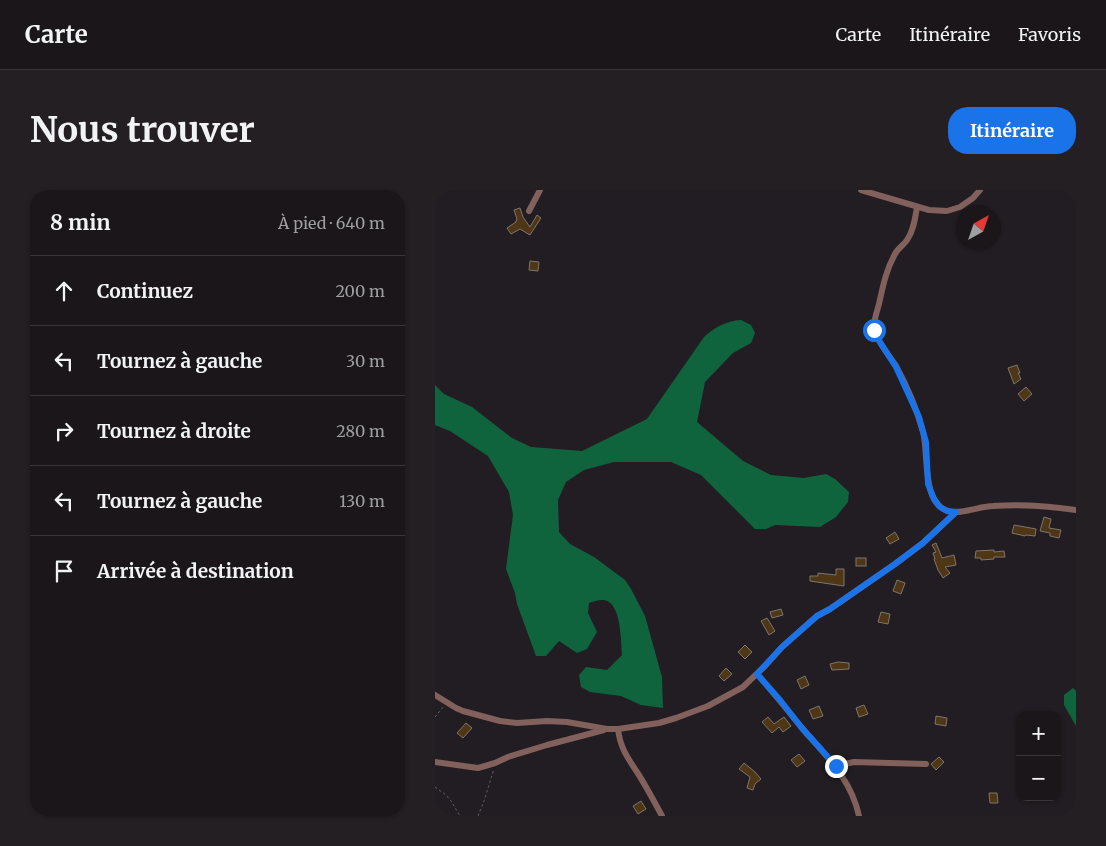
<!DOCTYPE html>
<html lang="fr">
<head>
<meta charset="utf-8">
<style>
  body { margin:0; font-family:Merriweather,serif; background:#231f23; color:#f1f3f6 }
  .controls { position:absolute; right:15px; bottom:15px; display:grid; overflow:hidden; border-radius:10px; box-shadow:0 1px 4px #0004 }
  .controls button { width:45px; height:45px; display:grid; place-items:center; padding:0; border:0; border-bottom:1px solid #383539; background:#1a161a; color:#f1f3f6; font:25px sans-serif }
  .compass { position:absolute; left:521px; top:15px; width:45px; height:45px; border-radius:50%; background:#1a161a; box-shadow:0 1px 4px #0004; rotate:40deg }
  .stop { position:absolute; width:15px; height:15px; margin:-11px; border:4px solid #1a73e8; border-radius:50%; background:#fff }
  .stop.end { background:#1a73e8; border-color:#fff; box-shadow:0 1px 5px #0008 }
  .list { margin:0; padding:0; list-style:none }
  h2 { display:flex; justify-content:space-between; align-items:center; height:65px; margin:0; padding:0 20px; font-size:21px }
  h2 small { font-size:16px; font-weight:400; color:#9f9fa2 }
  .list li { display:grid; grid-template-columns:32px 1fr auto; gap:15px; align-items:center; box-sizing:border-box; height:70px; padding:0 20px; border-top:1px solid #383539 }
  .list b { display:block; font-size:19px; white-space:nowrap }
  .list em { font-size:16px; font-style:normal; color:#9f9fa2 }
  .icon { flex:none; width:28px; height:28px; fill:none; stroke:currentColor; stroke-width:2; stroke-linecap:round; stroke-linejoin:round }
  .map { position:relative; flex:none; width:641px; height:626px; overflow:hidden; border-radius:20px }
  header { display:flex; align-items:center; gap:30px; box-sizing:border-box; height:70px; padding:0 25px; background:#1a161a; border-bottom:1px solid #383539 }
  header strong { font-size:24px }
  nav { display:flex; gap:28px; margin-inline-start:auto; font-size:18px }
  .intro { display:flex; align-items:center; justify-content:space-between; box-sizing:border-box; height:120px; padding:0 30px }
  h1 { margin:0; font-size:35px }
  .button { padding:12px 22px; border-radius:20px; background:#1a73e8; color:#fff; font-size:18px; font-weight:700 }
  main { display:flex; gap:30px; padding:0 30px }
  aside { flex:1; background:#1a161a; border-radius:20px; box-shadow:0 1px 4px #0004 }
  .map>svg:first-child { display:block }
  .forest { fill:#10643d }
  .building { fill:#4f3614; stroke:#7c766f }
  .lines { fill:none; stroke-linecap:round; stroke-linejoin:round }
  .path { stroke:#625d62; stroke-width:1; stroke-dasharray:2.5 2.5; stroke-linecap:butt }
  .minor { stroke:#82605b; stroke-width:6 }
  .route { stroke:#1a73e8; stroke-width:6 }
</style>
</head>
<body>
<header>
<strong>Carte</strong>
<nav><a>Carte</a><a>Itinéraire</a><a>Favoris</a></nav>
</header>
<div class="intro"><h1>Nous trouver</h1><a class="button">Itinéraire</a></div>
<main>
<aside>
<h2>8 min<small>À pied · 640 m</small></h2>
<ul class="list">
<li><svg class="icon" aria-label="ahead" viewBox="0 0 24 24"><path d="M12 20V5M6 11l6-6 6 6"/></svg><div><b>Continuez</b></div><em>200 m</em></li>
<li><svg class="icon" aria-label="left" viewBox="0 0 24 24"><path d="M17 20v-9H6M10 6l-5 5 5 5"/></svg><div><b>Tournez à gauche</b></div><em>30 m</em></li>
<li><svg class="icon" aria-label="right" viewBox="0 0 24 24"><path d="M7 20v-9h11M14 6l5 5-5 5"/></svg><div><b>Tournez à droite</b></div><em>280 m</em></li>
<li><svg class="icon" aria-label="left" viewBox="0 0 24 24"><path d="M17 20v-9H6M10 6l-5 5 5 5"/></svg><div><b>Tournez à gauche</b></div><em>130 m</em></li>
<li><svg class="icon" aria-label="arrive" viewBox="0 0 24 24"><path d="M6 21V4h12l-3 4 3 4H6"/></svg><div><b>Arrivée à destination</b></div></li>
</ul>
</aside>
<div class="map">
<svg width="641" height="626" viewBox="0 0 641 626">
  <rect width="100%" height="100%" fill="#221d22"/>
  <g class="forest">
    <path d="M306 130 316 135 320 143 316 153 298 163 270 192 262 232 308 271 336 285 369 288 391 284 400 289 414 302 413 312 401 327 385 337 340 335 331 339H320L266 285 236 272H179L149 280 131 292 123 310 124 342 135 354 159 367 190 390 196 399 210 426 227 487 228 518 206 515 186 506 155 502 146 497 144 485 151 477 172 480 187 465C186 451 186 420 174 412 168 408 160 411 154 413L153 423 162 442 152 459 142 463 124 451 111 466H101L82 414 80 403 71 379 78 325 74 302 53 266 15 241 0 235V195L9 204 37 217 77 248 96 257 147 261 212 229 269 147C280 137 291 131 306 130Z"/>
    <path d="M638 498 641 501V536L629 515V505Z"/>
  </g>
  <g class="building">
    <path d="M85 18 88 27 95 37 102 25 106 28 95 45 85 39 76 44 72 38 81 32V31L82 29 79 20Z"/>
    <path d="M95 71 104 72 103 81 94 80Z"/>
    <path d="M582 175 585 183H583L586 189 579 194 573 178Z"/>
    <path d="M591 197 597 204 589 211 583 204Z"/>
    <path d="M609 327 616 329 614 338 626 340 624 348 615 346V343L605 341Z"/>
    <path d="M579 335 601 339 600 346 591 345 590 346 577 343Z"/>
    <path d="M460 342 464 349 455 354 451 348Z"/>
    <path d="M501 353 507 368 519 365 521 375 510 377 515 383 508 388 503 380 499 369H500L498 363 501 362 497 355Z"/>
    <path d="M559 360V362L569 361 570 367H559V369L546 370V368H540L541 361Z"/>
    <rect x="421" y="368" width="10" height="8"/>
    <path d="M401 379H409V396L375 391V386H383V383L401 385Z"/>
    <path d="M462 390 470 393 466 404 458 401Z"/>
    <path d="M346 419 348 425 337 428 335 422Z"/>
    <path d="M446 422 455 424 453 434 443 432Z"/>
    <path d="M332 428 340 441 334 445 326 431Z"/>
    <path d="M310 455 317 462 310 469 303 462Z"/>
    <path d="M403 472 414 473V479L397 480 395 474Z"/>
    <path d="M291 478 297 484 289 491 284 486Z"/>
    <path d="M370 486 374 495 366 499 362 490Z"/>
    <path d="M429 515 433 524 424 527 421 518Z"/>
    <path d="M384 516 388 526 378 529 374 520Z"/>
    <path d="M501 526 512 528 511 536 500 534Z"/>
    <path d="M333 527 339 534 349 527 356 536 348 542 344 537 337 543 327 532Z"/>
    <path d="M31 533 37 538 28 548 22 543Z"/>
    <path d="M364 564 370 571 362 577 356 570Z"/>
    <path d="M504 567 509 572 501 580 496 574Z"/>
    <path d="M309 573 320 582 326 589 320 594 318 600 312 598 315 587 304 579Z"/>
    <path d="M554 603H562L563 613H555Z"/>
    <path d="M206 611 211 619 203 624 198 616Z"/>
  </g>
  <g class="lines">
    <g class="path">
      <path d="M0 527 8 517"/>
      <path d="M0 597 11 605 16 611 25 626"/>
      <path d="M43 626 49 611 59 579"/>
    </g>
    <g class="minor">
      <path d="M426 0 494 20 512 21 525 17 538 8 545 0"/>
      <path d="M482 17C480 28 479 40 472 50 469 55 463 58 460 64 451 80 448 96 444 114 442 121 438 133 439 140 441 149 455 167 461 176 472 196 482 220 488 242 494 263 486 313 513 321 524 325 546 316 558 316 585 314 614 316 641 320"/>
      <path d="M94 21 105 0"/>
      <path d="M322 484C337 501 352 519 366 537 390 565 416 588 424 626"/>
      <path d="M0 505 21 518 28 521 65 531 82 533 112 531 132 532 172 539H183L224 533 241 528 273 516 308 497 330 476 347 457 382 426 395 419 460 374 488 353 521 322"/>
      <path d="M183 539C185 557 192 567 202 582 211 596 219 611 227 626"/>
      <path d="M0 572 43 578 60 573 73 567 112 555 169 540"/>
      <path d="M401 576 419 572 491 574"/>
    </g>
  </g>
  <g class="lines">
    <path class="route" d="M401 576 367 538 345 510 322 484 347 457 382 426 395 419 460 374 488 353 521 322 512 321 505 317 499 309 493 294 491 252 484 227 461 177 445 152 439 140"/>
  </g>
</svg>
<div class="controls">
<button>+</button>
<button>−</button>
</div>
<svg class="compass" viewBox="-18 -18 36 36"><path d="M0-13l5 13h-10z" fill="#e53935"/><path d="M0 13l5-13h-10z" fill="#9f9fa2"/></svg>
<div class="stop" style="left:439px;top:140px"></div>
<div class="stop end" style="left:401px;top:576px"></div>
</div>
</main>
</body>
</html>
